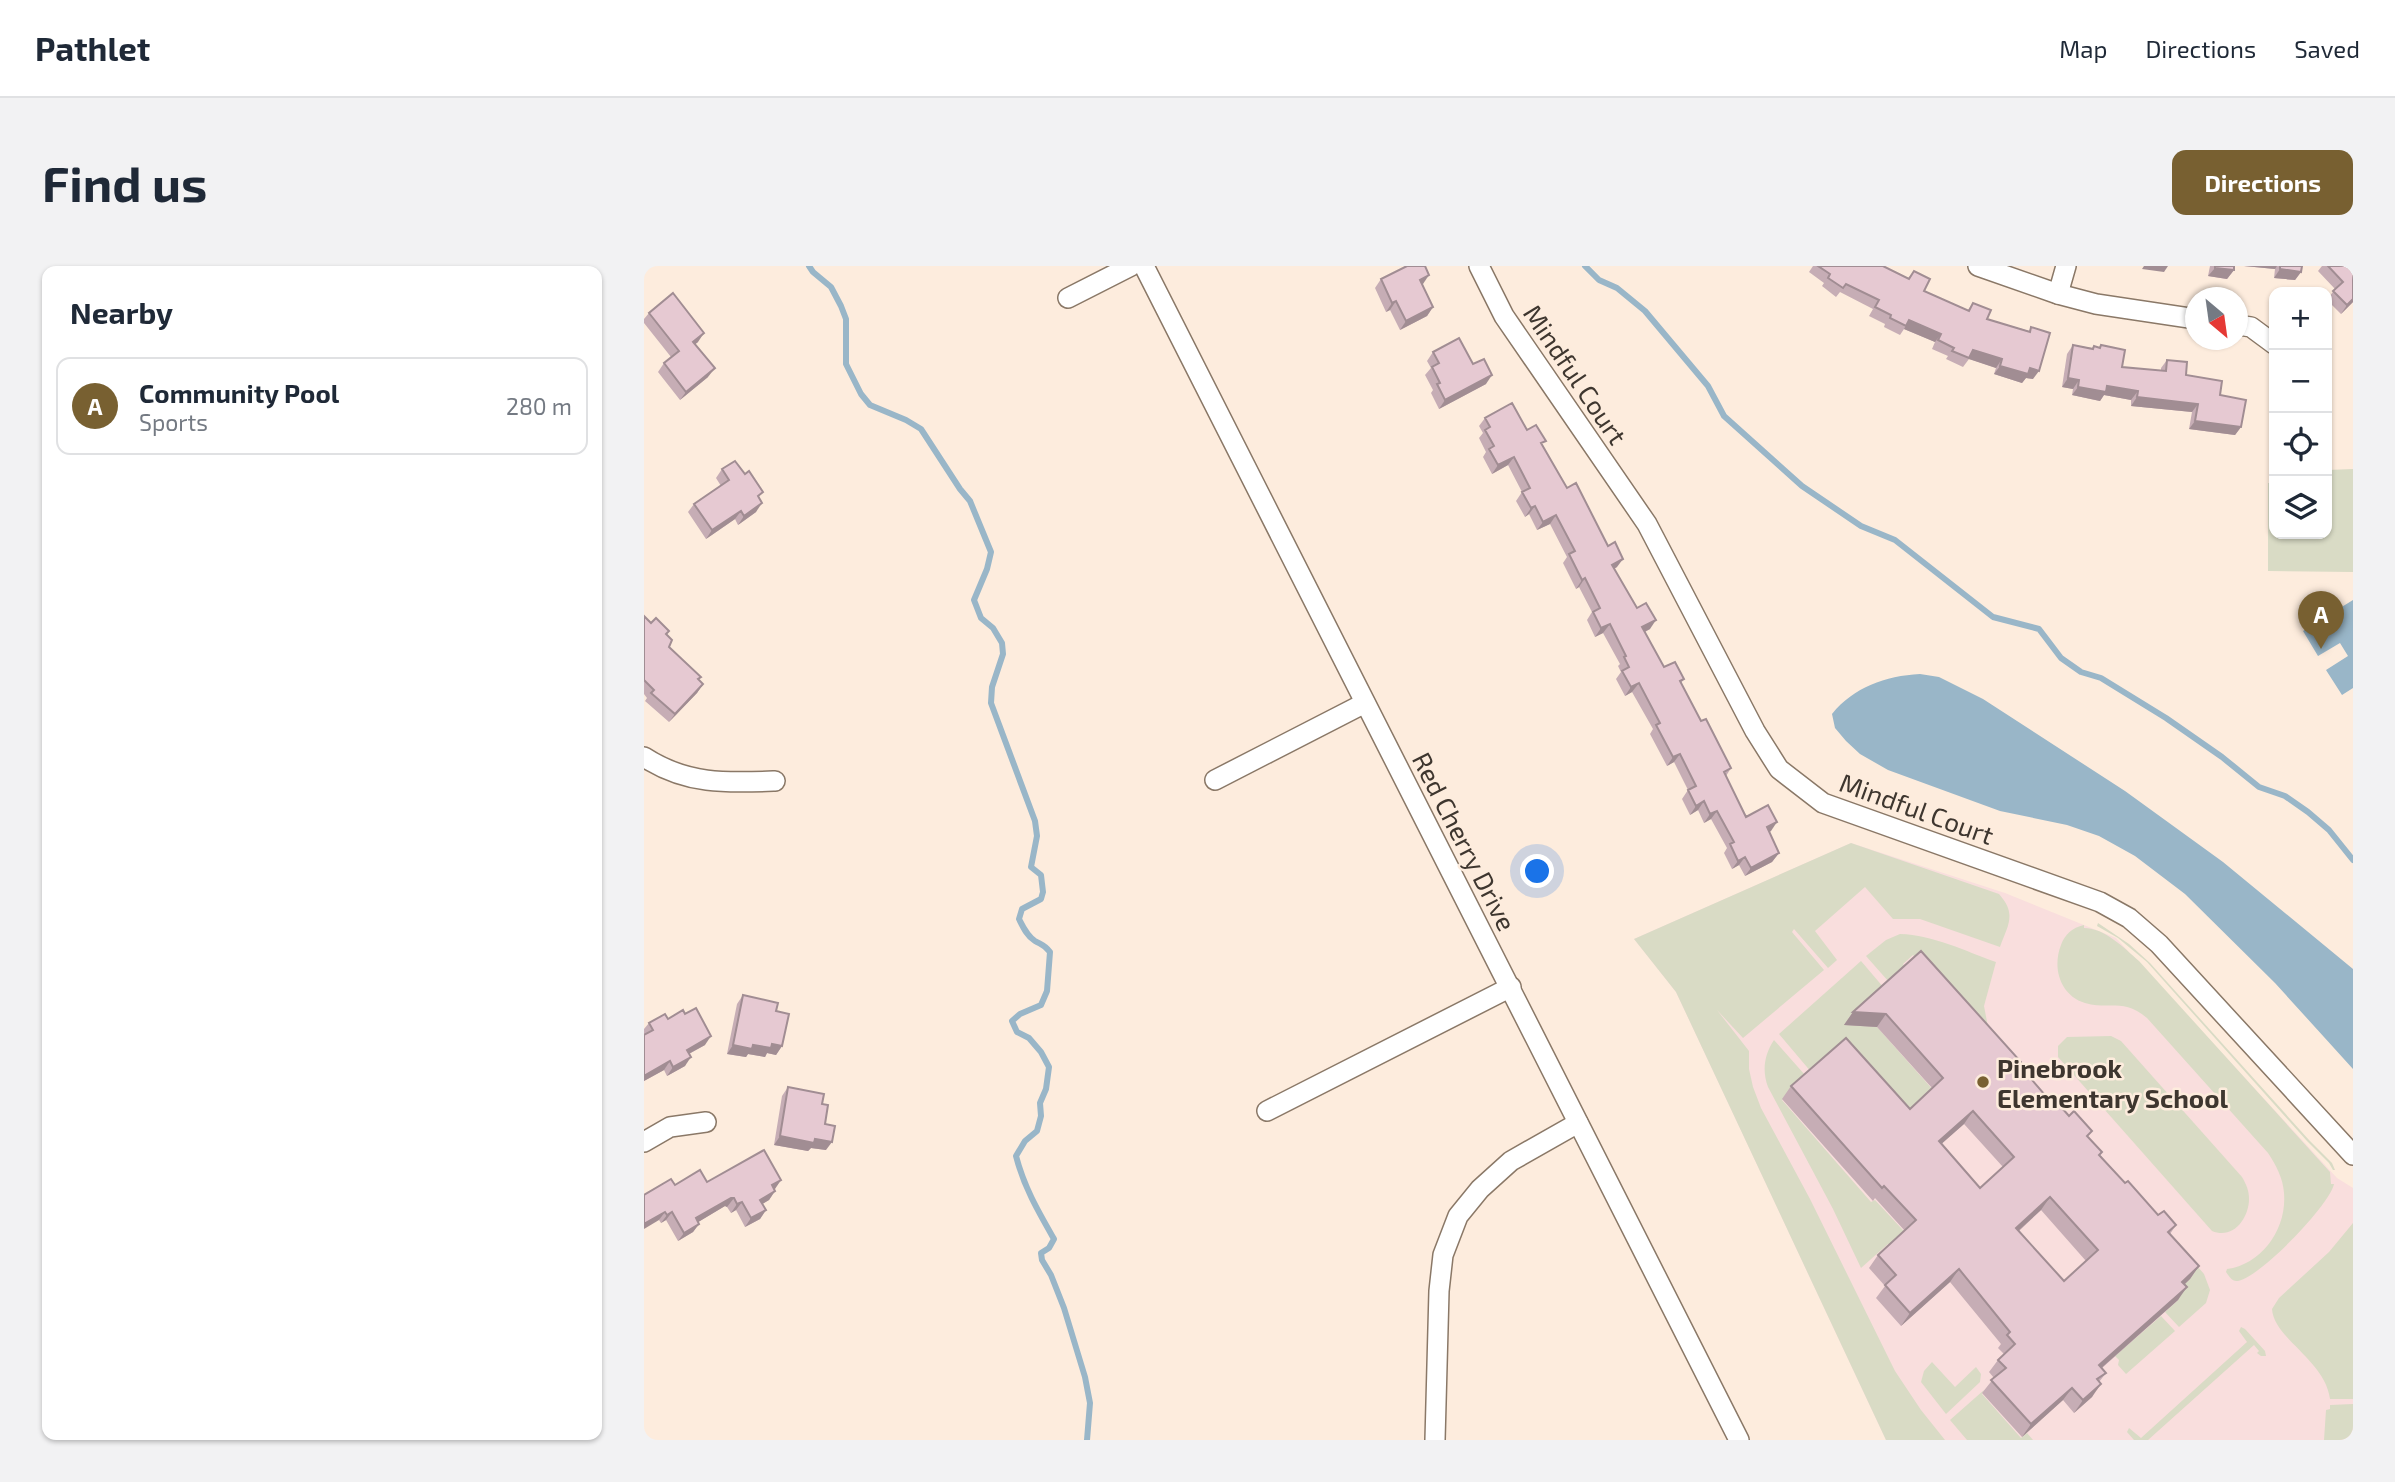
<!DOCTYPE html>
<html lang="en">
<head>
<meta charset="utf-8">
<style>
  body { margin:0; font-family:"Exo 2",sans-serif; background:#f2f2f3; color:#1f2937 }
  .controls { position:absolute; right:21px; top:21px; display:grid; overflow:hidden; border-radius:14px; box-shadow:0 2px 5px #0004 }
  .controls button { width:63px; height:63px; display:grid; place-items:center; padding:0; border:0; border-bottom:2px solid #e0e1e3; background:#fff; color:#1f2937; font:35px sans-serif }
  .compass { position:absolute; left:1541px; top:21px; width:63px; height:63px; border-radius:50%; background:#fff; box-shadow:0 2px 5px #0004; rotate:151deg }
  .you { position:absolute; left:894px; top:606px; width:24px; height:24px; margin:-18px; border:5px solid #fff; border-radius:50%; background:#1a73e8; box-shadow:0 0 0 10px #1a73e833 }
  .badge { display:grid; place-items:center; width:46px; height:46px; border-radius:50%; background:#786031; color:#fff; font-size:23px; font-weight:700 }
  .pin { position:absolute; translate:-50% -58px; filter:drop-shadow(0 2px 4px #0008) }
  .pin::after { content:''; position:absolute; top:37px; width:24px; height:21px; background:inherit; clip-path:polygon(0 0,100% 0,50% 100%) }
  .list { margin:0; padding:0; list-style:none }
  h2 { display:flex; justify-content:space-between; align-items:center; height:91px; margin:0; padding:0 28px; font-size:30px }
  h2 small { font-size:23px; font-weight:400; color:#747a83 }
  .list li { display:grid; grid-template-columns:46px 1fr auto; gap:21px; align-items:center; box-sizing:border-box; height:98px; margin:0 14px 14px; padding:0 14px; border:2px solid #e0e1e3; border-radius:14px }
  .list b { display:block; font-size:26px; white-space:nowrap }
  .list p { margin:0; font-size:23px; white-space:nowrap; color:#747a83 }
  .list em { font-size:23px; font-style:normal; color:#747a83 }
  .icon { flex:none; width:38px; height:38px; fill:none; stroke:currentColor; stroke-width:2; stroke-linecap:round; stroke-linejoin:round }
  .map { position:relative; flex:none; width:1709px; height:1174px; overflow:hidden; border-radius:14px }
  header { display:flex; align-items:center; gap:42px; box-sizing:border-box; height:98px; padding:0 35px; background:#fff; border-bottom:2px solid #e0e1e3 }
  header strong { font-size:33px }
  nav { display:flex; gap:38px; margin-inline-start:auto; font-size:24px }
  .intro { display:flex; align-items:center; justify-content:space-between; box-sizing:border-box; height:168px; padding:0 42px }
  h1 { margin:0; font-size:49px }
  .button { padding:18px 32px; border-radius:14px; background:#786031; color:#fff; font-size:24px; font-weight:700 }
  main { display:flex; gap:42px; padding:0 42px }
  aside { flex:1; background:#fff; border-radius:14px; box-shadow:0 2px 5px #0004 }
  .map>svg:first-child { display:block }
  .education { fill:#f9dedd }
  .green { fill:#d9dbc5 }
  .water { fill:#99b6c8 }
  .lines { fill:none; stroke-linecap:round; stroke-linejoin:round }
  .stream { stroke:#99b6c8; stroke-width:6 }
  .minor-casing { stroke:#8a7867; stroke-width:22 }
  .minor { stroke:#fff; stroke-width:19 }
  .wall { fill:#c6adb5; fill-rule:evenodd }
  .shaded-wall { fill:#a18d93 }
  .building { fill:#e6c9d2; stroke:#a18d93; stroke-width:2; fill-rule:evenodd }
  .poi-dot { fill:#786031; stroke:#fdecdd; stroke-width:2.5 }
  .labels { text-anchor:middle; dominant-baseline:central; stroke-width:5; stroke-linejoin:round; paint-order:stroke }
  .street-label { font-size:26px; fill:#3e362f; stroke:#fdecdd }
  .poi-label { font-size:26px; font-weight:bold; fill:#3e362f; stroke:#fdecdd; text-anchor:start }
</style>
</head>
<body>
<header>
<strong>Pathlet</strong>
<nav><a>Map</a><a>Directions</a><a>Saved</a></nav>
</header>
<div class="intro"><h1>Find us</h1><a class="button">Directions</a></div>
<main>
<aside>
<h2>Nearby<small></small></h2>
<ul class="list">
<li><span class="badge">A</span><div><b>Community Pool</b><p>Sports</p></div><em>280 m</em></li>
</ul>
</aside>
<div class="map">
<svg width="1709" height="1174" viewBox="0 0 1709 1174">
  <rect width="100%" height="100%" fill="#fdecdd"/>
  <path class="education" d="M1207 577 1361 627 1472 672 1693 912 1709 922V1174H1242L1032 726 990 673Z"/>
  <g class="green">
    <path d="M1709 203V306L1624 305V217H1630V268H1683V204Z"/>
    <path d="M1207 577 1355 628C1373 648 1364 659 1356 681L1276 653H1249L1221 621 1171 665 1193 694 1184 702 1150 663 1148 666 1180 704 1099 772 1073 744 1105 785V803L1109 821 1117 842 1166 933 1251 1105 1277 1144 1301 1174H1242L1032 726 990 673Z"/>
    <path d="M1454 657 1485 678 1506 697 1665 874 1688 897 1691 904H1689L1685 897 1663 875 1503 696 1474 672 1453 660Z"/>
    <path d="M1440 659V662C1461 662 1480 682 1495 695L1686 906 1687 918H1690C1686 939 1615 1012 1594 1015 1588 1016 1585 1010 1582 1006L1583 1003C1618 998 1643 963 1640 927 1639 912 1632 899 1624 887L1503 752C1479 732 1466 744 1441 737 1416 729 1408 702 1417 679 1421 668 1428 662 1440 659Z"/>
    <path d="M1256 668C1289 669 1321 685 1352 696L1340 740 1344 761 1269 689 1259 698 1262 702 1245 716 1222 690 1242 674Z"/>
    <path d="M1217 695 1240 722 1217 743 1290 825 1257 855 1168 807 1135 768Z"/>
    <path d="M1467 770 1477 775 1598 911C1602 918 1605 924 1605 933 1605 952 1589 974 1568 965L1414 791V780L1423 771Z"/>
    <path d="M1130 774 1161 809 1155 813 1157 816 1138 834 1227 936 1231 934 1270 976 1245 980 1244 978 1217 1002 1189 943 1124 821C1118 805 1120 789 1130 774Z"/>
    <path d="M1709 957V1133H1686C1681 1094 1630 1073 1628 1043L1635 1032 1685 986Z"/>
    <path d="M1526 969 1560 1008 1566 1024 1562 1037 1535 1061 1521 1046 1534 1034 1529 1029Z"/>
    <path d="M1517 1050 1531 1065 1482 1108 1474 1099 1475 1094 1471 1090Z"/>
    <path d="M1597 1061 1601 1063 1621 1085 1622 1090H1617L1613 1087 1615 1085 1610 1079 1504 1174H1490L1483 1166 1485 1162 1497 1172 1603 1076 1595 1065Z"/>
    <path d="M1288 1096 1311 1121 1332 1101 1337 1108 1336 1116 1302 1148 1277 1116 1280 1105Z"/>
    <path d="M1340 1124 1338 1128 1377 1172 1383 1167 1389 1174H1323L1306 1154Z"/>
    <path d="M1709 1138V1174H1680L1682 1144 1686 1143V1139Z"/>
  </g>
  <g class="water">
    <path d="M1709 334V422L1698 429 1682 404 1704 390 1696 377 1674 390 1659 365Z"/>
    <path d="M1276 408 1295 411 1339 433 1481 525 1579 596 1709 703V803L1631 717 1541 628 1491 590 1455 570 1423 559 1356 545 1244 504 1216 488 1202 475 1191 462 1188 448C1210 421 1241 410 1276 408Z"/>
  </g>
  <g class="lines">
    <g class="stream">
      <path d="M165 0 169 6 187 21 197 40 202 53V98L217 128 226 139 262 154 277 163 316 223 326 235 347 286 343 303 330 334 337 352 349 362 358 377 359 388 348 421 347 437 391 555 393 570 387 601 397 609 399 626 397 633 378 643 375 653C379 661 383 670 391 675 398 679 401 679 406 686L403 725 397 739 376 748 368 755 373 766 385 772 397 786 405 801 402 823 396 837 397 850 393 865 381 875 372 890C380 921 394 945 410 973L405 982 397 987 398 994 407 1009 420 1042 441 1111 446 1137 443 1174"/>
      <path d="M941 0 955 14 973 22 1001 45 1064 120 1080 150 1158 220 1217 260 1251 274 1349 351 1395 363 1417 392 1437 406 1457 412 1522 452 1578 491 1615 521 1641 530 1664 546 1685 564 1709 594"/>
    </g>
    <defs>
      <g id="minor">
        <path d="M500 0 1095 1174"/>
        <path d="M835 0 860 50 1003 258 1111 465 1135 503 1179 537 1456 636 1485 652 1515 678 1709 889"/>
        <path d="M1334 0 1414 28 1452 38 1552 53"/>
        <path d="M1414 28 1422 0"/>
        <path d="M424 32 487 0"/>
        <path d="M1594 59 1607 61 1630 78"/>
        <path d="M0 491C43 519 83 517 131 515"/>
        <path d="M571 514 721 437"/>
        <path d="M623 845 867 721"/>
        <path d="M0 876 26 861 62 856"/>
        <path d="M791 1174 795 1025 799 989 814 950 836 923 867 895 934 857"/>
      </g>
    </defs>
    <use href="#minor" class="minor-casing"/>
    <use href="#minor" class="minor"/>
  </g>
  <g class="wall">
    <path d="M1169 0H1239L1264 12 1270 5 1280 25 1323 45 1329 37 1343 53 1385 65 1387 61 1389 113 1382 112 1378 117 1350 108 1352 102 1325 93 1319 101 1302 93 1304 90 1288 83 1291 76 1260 63 1256 69 1240 61 1241 58 1225 50 1229 43 1196 26 1192 31 1178 20 1180 17 1165 6Z"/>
    <path d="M1566 0H1590V4L1583 13 1564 10Z"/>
    <path d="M1600 0H1658L1657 6 1651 14 1630 12 1631 3Z"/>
    <path d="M1678 0H1709V36L1697 48 1683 34 1691 23 1674 5Z"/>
    <path d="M737 13 779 18 778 19 789 41 783 50 756 64 746 44 742 46 731 22Z"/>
    <path d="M5 47 54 76 51 78 64 111 36 134 14 106 20 97 27 91 0 57V53Z"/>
    <path d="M1429 79 1448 82 1450 80 1455 81 1457 79 1478 101 1517 105V102L1523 94 1542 109 1576 129 1597 161 1591 169 1545 163 1548 146 1487 140V134L1460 129 1456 135 1428 129 1429 123 1418 121 1423 88Z"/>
    <path d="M789 86 829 98 842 118 795 143 787 127 789 124 781 109 787 102 783 95Z"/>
    <path d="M841 152 883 164 899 180 923 222 973 301 970 303 1006 363 1001 366 1020 401 1040 413 1037 417 1057 455 1087 502 1082 510 1102 551 1127 565 1125 566 1135 587 1128 596 1101 610 1095 599 1088 603 1080 587 1083 582 1067 553 1060 557 1054 544 1046 549 1038 533 1044 524 1030 496 1023 500 1006 468 1009 463 988 426 981 430 972 413 977 406 974 400 976 398 959 367 951 371 943 354 948 346 935 321 932 323 919 297 923 291 906 258 893 264 885 248 881 251 872 235 878 226 864 199 848 208 839 191 842 186 835 172 839 167 835 160Z"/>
    <path d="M78 203 115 233 112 246 94 259 91 253 62 273 44 246 50 238 77 220 72 212Z"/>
    <path d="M0 350 7 357 25 365 23 368 25 381 59 418 53 427 25 456 1 435 3 432 0 428Z"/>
    <path d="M1277 685 1407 836 1444 871 1458 886 1456 889 1481 917 1514 949 1532 959 1526 968 1555 1000 1546 1013 1540 1019 1534 1034 1458 1102 1462 1107 1455 1116 1448 1131 1430 1147 1419 1134 1378 1171 1338 1127 1350 1112 1345 1106 1354 1094 1360 1088 1354 1082 1357 1078 1306 1016 1257 1060 1232 1032 1241 1020 1225 1002 1234 989 1261 965 1231 932 1229 935 1138 833 1147 820 1266 843 1288 822 1233 761 1200 759 1209 746ZM1320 858 1359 901 1336 922 1297 878ZM1397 944 1442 995 1420 1015 1375 965Z"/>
    <path d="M99 729 132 745 138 780 132 789 123 787 121 791 104 788 102 791 83 788 93 738Z"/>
    <path d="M24 753 61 779 45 788 41 800 23 810 20 804 0 815V763L5 757Z"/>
    <path d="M144 821 178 838 181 858 182 884 167 882 164 885 130 879 138 830Z"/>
    <path d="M137 914 130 923 131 925 125 934 118 938 122 944 116 953 101 961 92 944 87 947 83 941 81 940 54 956 55 958 49 966 34 975 22 954 17 957 15 954 31 919 63 916Z"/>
  </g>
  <g class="shaded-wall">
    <path d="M1500 0H1524L1520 6 1498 3Z"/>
    <path d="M1600 0H1633L1631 3Z"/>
    <path d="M1571 2 1590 4 1583 13 1564 10Z"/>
    <path d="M1636 3 1657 6 1651 14 1630 12Z"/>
    <path d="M785 9 779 18 770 23 776 14Z"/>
    <path d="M1709 33V36L1697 48 1703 39Z"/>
    <path d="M752 35 746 44 742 46 748 37Z"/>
    <path d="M789 41 783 50 756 64 762 55Z"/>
    <path d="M1265 54 1297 68 1291 76 1260 63Z"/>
    <path d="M60 67 54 76 43 85 49 76Z"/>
    <path d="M1329 84 1358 93 1352 102 1325 93Z"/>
    <path d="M1356 100 1386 102 1395 105 1389 113 1382 112 1378 117 1350 108Z"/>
    <path d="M71 102 64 111 36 134 42 126Z"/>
    <path d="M848 109 842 118 795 143 801 134Z"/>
    <path d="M1424 112 1435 114 1429 123 1418 121Z"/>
    <path d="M1463 120 1494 125 1487 134 1460 129 1456 135 1428 129 1434 121Z"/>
    <path d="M1493 131 1554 138 1548 146 1487 140Z"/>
    <path d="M1551 155 1597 161 1591 169 1545 163Z"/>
    <path d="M870 191 864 199 848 208 854 199Z"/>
    <path d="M118 237 112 246 94 259 100 250Z"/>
    <path d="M891 240 885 248 881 251 887 242Z"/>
    <path d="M97 245 91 253 62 273 68 264Z"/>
    <path d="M912 249 906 258 893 264 899 256Z"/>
    <path d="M979 293 973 301 962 307 968 299Z"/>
    <path d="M941 312 935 321 932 323 938 314Z"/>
    <path d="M1012 354 1006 363 992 370 998 361Z"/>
    <path d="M966 358 959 367 951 371 957 362Z"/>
    <path d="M995 417 988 426 981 430 987 421Z"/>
    <path d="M59 418 53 427 25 456 31 448Z"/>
    <path d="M1036 488 1030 496 1023 500 1029 491Z"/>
    <path d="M1060 535 1054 544 1046 549 1052 540Z"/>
    <path d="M1073 545 1067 553 1060 557 1066 548Z"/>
    <path d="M1133 556 1127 565 1117 570 1123 561Z"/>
    <path d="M1135 587 1128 596 1101 610 1107 602Z"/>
    <path d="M1101 591 1095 599 1088 603 1094 595Z"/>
    <path d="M1209 746 1242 748 1233 761 1200 759Z"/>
    <path d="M67 770 61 779 37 792 43 784Z"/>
    <path d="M128 778 138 780 132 789 123 787 121 791 104 788 102 791 83 788 89 779Z"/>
    <path d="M47 791 41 800 23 810 29 801Z"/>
    <path d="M26 795 20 804 0 815V810Z"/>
    <path d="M1329 845 1320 858 1286 888 1295 875Z"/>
    <path d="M136 870 171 873 188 876 182 884 167 882 164 885 130 879Z"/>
    <path d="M137 914 131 923 122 928 128 919Z"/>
    <path d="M131 925 125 934 110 943 116 934Z"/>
    <path d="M1406 931 1397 944 1363 975 1372 962Z"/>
    <path d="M87 932H90L83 941 81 940 46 961 52 952Z"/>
    <path d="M98 936 92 944 87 947 93 938Z"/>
    <path d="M122 944 116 953 101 961 107 952Z"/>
    <path d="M21 946 15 954 0 963V958Z"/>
    <path d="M28 946 22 954 17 957 23 949Z"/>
    <path d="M55 958 49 966 34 975 40 967Z"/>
    <path d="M1555 1000 1546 1013 1529 1029 1538 1016Z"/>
    <path d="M1315 1003 1306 1016 1257 1060 1266 1047Z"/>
    <path d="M1543 1021 1534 1034 1446 1112 1455 1099Z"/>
    <path d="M1457 1118 1448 1131 1430 1147 1439 1134Z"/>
    <path d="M1428 1122 1419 1134 1378 1171 1387 1158Z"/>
  </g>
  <g class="building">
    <path d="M763 0H781L785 9 776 14 789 41 762 55 752 35 748 37 737 13Z"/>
    <path d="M1174 0H1239L1265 13 1270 5 1286 13 1280 25 1325 45 1329 37 1347 44 1343 53 1386 66 1387 61 1406 67 1395 105 1386 102 1384 108 1356 100 1358 93 1329 84 1325 92 1308 85 1310 82 1294 74 1297 68 1265 54 1262 60 1246 52 1247 49 1231 41 1235 34 1202 18 1199 22 1184 12 1186 8Z"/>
    <path d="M1571 0H1590V4L1571 2Z"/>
    <path d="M1636 0H1658L1657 6 1636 3Z"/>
    <path d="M1684 0H1709V33L1703 39 1689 25 1699 16Z"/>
    <path d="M29 27 60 67 49 76 71 102 42 126 20 97 35 85 5 47Z"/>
    <path d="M815 72 829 98 840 93 848 109 801 134 793 118 796 117 788 101 795 97 789 86Z"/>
    <path d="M1429 79 1449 83 1450 80 1456 82 1457 79 1481 84 1478 101 1522 105 1523 94 1543 96 1542 109 1578 115 1576 129 1602 134 1597 161 1551 155 1554 138 1493 131 1494 125 1463 120 1462 126 1434 121 1435 114 1424 112Z"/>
    <path d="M868 137 883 164 892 159 902 175 897 177 923 222 932 217 964 280 971 276 979 293 968 299 993 342 1002 337 1012 354 998 361 1020 401 1031 396 1040 413 1036 415 1057 455 1062 453 1087 502 1080 506 1102 551 1124 539 1133 556 1123 561 1135 587 1107 602 1101 591 1094 595 1086 578 1090 576 1073 545 1066 548 1060 535 1052 540 1044 524 1052 520 1036 488 1029 491 1012 459 1016 457 995 417 987 421 978 405 985 401 980 391 982 390 966 358 957 362 949 346 956 342 941 312 938 314 925 288 931 285 912 249 899 256 891 240 887 242 878 226 886 222 870 191 854 199 845 183 850 180 841 164 846 161 841 152Z"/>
    <path d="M91 195 101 208 105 205 119 226 114 230 118 237 100 250 97 245 68 264 50 238 85 214 78 203Z"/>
    <path d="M0 350 7 357 12 352 25 365 22 368 28 374 25 381 57 411 54 413 59 418 31 448 7 427 10 424 0 414Z"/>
    <path d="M1277 685 1377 796 1375 799 1407 836 1410 833 1425 850 1430 845 1448 865 1443 870 1458 886 1455 889 1481 917 1484 915 1514 949 1520 945 1532 959 1524 966 1555 1000 1538 1016 1543 1021 1455 1099 1462 1107 1453 1113 1457 1118 1439 1134 1428 1122 1387 1158 1347 1114 1362 1102 1354 1094 1371 1078 1363 1069 1366 1066 1315 1003 1266 1047 1241 1019 1252 1009 1234 989 1272 954 1240 920 1238 922 1147 820 1202 772 1266 843 1299 812 1242 748 1209 746ZM1329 845 1370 891 1336 922 1295 875ZM1406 931 1454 984 1420 1015 1372 962Z"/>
    <path d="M99 729 134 737 132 745 145 748 138 780 128 778 127 782 109 779 108 783 89 779Z"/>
    <path d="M52 742 67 770 43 784 47 791 29 801 26 795 0 810V769L9 764 5 757 21 748 24 753 39 744 41 748Z"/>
    <path d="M144 821 180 828 178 838 184 839 181 858 191 860 188 876 171 873 170 877 136 870Z"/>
    <path d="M120 884 137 914 128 919 131 925 116 934 122 944 107 952 98 936 93 938 90 932H87L52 952 55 958 40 967 28 946 23 949 21 946 0 958V929L27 913 31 919 56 904 63 916Z"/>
  </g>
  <circle class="poi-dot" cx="1339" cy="816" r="7"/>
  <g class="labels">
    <g class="street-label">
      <text transform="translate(932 108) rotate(56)">Mindful Court</text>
      <text transform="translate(1273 542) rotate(20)">Mindful Court</text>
      <text transform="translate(821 575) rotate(63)">Red Cherry Drive</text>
    </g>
    <g class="poi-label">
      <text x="1353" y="801">Pinebrook<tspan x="1353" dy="30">Elementary School</tspan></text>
    </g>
  </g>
</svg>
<div class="controls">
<button>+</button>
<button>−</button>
<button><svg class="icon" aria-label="locate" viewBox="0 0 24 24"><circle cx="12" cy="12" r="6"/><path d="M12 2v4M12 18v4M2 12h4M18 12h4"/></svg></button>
<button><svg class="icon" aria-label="layers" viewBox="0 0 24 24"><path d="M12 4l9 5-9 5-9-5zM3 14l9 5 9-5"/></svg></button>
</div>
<svg class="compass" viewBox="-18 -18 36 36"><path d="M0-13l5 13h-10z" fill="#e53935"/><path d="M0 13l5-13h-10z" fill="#747a83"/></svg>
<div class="you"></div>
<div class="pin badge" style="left:1677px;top:383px">A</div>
</div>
</main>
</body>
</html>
